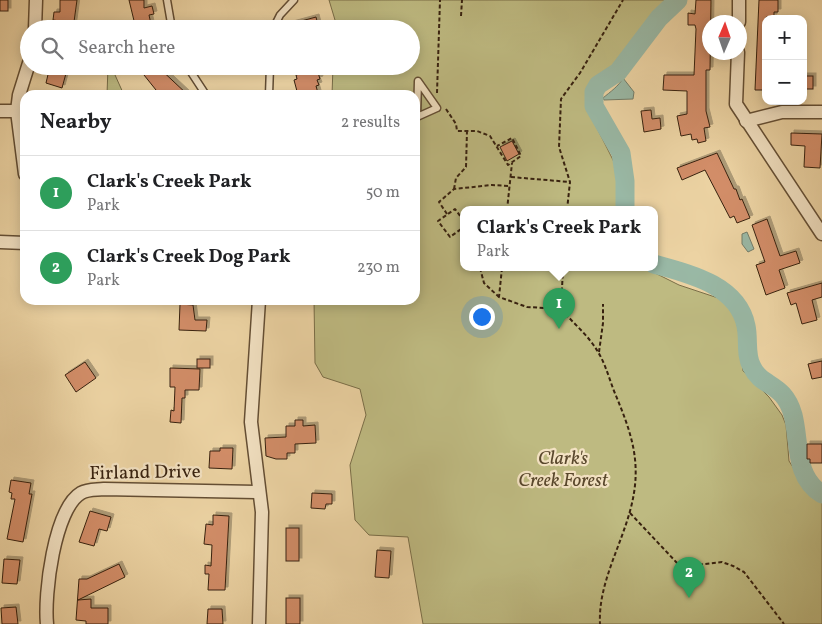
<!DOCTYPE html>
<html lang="en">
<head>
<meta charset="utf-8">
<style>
  body { margin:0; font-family:Vollkorn,serif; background:#f2f2f2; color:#202124 }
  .controls { position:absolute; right:15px; top:15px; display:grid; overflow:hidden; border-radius:10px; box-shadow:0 2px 12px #0003 }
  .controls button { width:45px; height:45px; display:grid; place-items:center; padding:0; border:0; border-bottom:1px solid #e0e0e0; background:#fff; color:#202124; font:25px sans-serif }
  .compass { position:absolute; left:702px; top:15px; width:45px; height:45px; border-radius:50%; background:#fff; box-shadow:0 2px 12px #0003; rotate:2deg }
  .you { position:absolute; left:481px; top:316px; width:18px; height:18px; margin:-12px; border:4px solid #fff; border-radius:50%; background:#1a73e8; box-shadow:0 0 0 8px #1a73e833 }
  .badge { display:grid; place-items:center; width:32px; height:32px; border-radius:50%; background:#db2777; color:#fff; font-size:16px; font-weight:700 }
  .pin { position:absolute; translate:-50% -41px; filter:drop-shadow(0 1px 2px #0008) }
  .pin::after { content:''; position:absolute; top:26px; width:18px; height:15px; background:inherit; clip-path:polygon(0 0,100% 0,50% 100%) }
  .popup { position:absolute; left:460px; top:206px; width:198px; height:65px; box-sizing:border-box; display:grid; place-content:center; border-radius:10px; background:#fff; filter:drop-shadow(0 1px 4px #0005); font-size:16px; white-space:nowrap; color:#757577 }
  .popup b { font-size:19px; color:#202124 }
  .popup::after { content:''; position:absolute; left:50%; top:100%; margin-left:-10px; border:10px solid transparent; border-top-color:#fff }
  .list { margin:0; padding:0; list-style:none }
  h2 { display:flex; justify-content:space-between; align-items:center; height:65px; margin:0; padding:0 20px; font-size:21px }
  h2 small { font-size:16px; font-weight:400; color:#757577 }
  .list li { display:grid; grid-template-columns:32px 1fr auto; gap:15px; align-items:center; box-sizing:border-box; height:75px; padding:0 20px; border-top:1px solid #e0e0e0 }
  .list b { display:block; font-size:19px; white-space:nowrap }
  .list p { margin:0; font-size:16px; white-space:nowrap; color:#757577 }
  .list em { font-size:16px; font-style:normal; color:#757577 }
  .icon { flex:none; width:28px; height:28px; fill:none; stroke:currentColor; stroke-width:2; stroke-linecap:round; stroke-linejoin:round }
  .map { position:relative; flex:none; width:822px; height:624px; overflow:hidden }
  .search { position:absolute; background:#fff; box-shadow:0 2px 12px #0003; left:20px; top:20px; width:400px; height:55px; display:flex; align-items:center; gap:12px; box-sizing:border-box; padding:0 18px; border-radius:28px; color:#757577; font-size:19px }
  .panel { position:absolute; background:#fff; box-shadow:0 2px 12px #0003; left:20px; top:90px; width:400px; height:215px; border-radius:15px }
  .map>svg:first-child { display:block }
  .green { fill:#beba81; stroke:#7a6e48 }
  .water { fill:#99b8a5; stroke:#727c69 }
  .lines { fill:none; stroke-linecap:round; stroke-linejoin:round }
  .river { stroke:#99b8a5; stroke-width:19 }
  .building { fill:#d28d68; stroke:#37210f; filter:url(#shadow) }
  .lane-casing { stroke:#644e34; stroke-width:9 }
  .street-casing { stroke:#644e34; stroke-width:15 }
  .path { stroke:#37210f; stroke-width:2; stroke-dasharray:4 2.5; stroke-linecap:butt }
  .lane { stroke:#f3e2c3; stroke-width:6 }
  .street { stroke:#f3e2c3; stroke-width:12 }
  .labels { text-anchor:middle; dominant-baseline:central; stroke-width:4.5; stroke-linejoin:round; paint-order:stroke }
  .park-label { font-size:19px; font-style:italic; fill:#59472c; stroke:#f3e2c3 }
  .street-label { font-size:19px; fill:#37210f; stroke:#f3e2c3 }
</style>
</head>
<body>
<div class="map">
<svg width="822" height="624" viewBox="0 0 822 624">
  <defs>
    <filter id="shadow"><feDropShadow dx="3" dy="-3" stdDeviation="0" flood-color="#0004"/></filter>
  </defs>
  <rect width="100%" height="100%" fill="#ecd3a3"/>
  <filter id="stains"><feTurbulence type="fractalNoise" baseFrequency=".004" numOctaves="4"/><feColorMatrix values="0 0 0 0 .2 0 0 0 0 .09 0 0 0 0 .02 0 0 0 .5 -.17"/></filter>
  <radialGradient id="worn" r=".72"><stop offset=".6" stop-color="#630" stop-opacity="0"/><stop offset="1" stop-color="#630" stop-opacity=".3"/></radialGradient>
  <g class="green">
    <path d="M329 0H672L654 17 617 67 594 81 589 86 586 95 592 118 618 170 619 210H464V268H645L679 285 721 299 734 314 738 328 743 371 769 397 782 415 786 425 789 461 801 480 809 489H822V624H423L408 537 369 535 355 520 350 465 366 415 360 389 323 377 315 363 314 300H415V95H332L333 66H411V29H335V20Z"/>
    <path d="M108 66H111L124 95H107Z"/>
  </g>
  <g class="water">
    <path d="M623 78 634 92 633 99 604 100 603 98C610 92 619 86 623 78Z"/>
    <path d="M747 232 754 249 748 252 742 244V234Z"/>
  </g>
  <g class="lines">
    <g class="river">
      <path d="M625 210V181L621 153 594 106V92L598 85 618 72 659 18 678 0"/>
      <path d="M654 264C690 274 738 285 746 326 749 339 745 355 752 367 762 388 784 382 793 415 800 442 794 477 822 494"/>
    </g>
  </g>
  <g class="building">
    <rect x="0" y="0" width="8" height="11"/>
    <path d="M60 0H77L73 29H59L60 21 53 20 54 12H60Z"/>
    <path d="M129 0H144V8L152 6 154 14 149 15 151 24 145 25 146 29H136Z"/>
    <path d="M696 0H711L710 70H706V111L710 127 704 128 706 141 698 143 697 139 692 140 691 134 681 136 677 116 687 114V91L663 90 664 75H694L696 29 695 25H688V13L695 14Z"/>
    <path d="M759 0H778V12H774V17H766V90H755Z"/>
    <path d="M316 17 319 29H283V26Z"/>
    <path d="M50 66H68L62 88 46 83Z"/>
    <path d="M154 66H157L188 95H160L144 75Z"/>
    <path d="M298 66H316L320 79 317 80 319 85 316 86 318 93 298 95 294 80 297 79 296 75 300 74Z"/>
    <rect x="803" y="76" width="10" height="13"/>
    <path d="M651 110 652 119 660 118 661 129 644 132 641 111Z"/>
    <path d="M791 133 822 134 820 168 804 167 805 146 791 145Z"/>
    <path d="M512 141 519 154 507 161 500 147Z"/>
    <path d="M717 153 734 189H736L740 200 742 199 750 218 737 223 734 216 730 218 705 170 682 180 677 168Z"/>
    <path d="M767 219 780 256 796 251 800 263 779 270 785 288 766 295 756 265 765 262 752 225Z"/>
    <path d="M822 283V297L812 300 817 320 802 324 796 303 791 305 787 293Z"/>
    <path d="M180 304 193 305 195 320H207L206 331 179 330Z"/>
    <rect x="197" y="359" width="13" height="9"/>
    <path d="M822 361V377L812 379 808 364Z"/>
    <path d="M85 362 96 378 76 392 65 375Z"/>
    <path d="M170 368 200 369 199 390H185V398H182L181 423 170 422 171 410 174 411 175 387H170Z"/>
    <path d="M295 420H303V426L315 425 316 443 295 444V453H287V459H276L266 456 265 438 286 437V426H295Z"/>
    <path d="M807 444H822V463H810V459H807Z"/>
    <path d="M220 448H233L232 469 209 468 210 451H220Z"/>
    <path d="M11 480 31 483 29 494H32L23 542 7 539 15 499H11L12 493 9 492Z"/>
    <path d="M312 493 332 494V504H326L325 509 311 508Z"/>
    <path d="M90 511 111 517 107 531 99 529 94 546 79 542Z"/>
    <path d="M213 515 229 516 225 590H208L209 574H205V565L211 566 212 545 204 544 206 524 213 525Z"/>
    <rect x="286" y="528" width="13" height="33"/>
    <path d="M377 550 391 551 389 578 375 577Z"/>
    <path d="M4 559 20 560 17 584 2 583Z"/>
    <path d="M119 564 125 577 78 600 91 599V608H108V624H86V621L76 620 79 579H87Z"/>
    <rect x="286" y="598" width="14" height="26"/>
    <path d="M16 607 18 624H2L1 608Z"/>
    <path d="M208 609H222L223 624H207Z"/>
  </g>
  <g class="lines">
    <defs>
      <g id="lane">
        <path d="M167 0 172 29"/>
        <path d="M273 29 280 15 294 0"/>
        <path d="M187 66 206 95"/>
        <path d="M418 81 437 108 417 117Z"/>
        <path d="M269 95 270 66"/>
      </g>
      <g id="street">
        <path d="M739 22V0"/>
        <path d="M35 29 36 0"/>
        <path d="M738 52 736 104 822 234"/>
        <path d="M0 111H17"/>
        <path d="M746 121 782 112H822"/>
        <path d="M25 174 17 111 19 95 29 63"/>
        <path d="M0 242 25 243"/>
        <path d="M47 624C44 595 54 509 81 493 88 489 96 490 104 489L259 492"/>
        <path d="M259 624 262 512 251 422 259 300"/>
      </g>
    </defs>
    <use href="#lane" class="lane-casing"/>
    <use href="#street" class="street-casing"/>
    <g class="path">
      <path d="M461 16 462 0"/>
      <path d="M437 93 440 0"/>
      <path d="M446 109 456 124 457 131H477L490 136 508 165 521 156 512 138 497 146"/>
      <path d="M511 177 570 182"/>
      <path d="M454 189 456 178 466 167 467 131"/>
      <path d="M507 210 512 163"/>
      <path d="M567 210 570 182 559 147 561 99 580 73 623 0"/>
      <path d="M447 214 439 202 454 189 492 185 510 186"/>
      <path d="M464 221 455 209 438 221 450 237 464 227"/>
      <path d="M480 268 484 283 499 297"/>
      <path d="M502 268 499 297 527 307 561 309 563 268"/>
      <path d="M561 309C573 323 589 336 598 352 605 363 609 378 614 391 632 434 643 464 630 511 620 548 598 585 600 624"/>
      <path d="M599 352 603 323V304"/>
      <path d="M630 513 678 564 696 565 722 562 733 566 744 572 784 624"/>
    </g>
    <use href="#lane" class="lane"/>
    <use href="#street" class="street"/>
  </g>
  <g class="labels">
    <g class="park-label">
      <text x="563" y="459">Clark's<tspan x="563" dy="22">Creek Forest</tspan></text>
    </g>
    <g class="street-label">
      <text transform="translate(145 473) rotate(-1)">Firland Drive</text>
    </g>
  </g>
  <rect width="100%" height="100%" filter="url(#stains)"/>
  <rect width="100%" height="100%" fill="url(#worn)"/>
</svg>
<div class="controls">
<button>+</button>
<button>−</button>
</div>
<svg class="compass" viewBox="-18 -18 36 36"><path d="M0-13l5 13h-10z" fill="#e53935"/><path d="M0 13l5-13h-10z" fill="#757577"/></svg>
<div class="you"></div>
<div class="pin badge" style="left:559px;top:329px;background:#2e9e5b">1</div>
<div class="popup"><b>Clark's Creek Park</b>Park</div>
<div class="pin badge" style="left:689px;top:598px;background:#2e9e5b">2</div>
<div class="search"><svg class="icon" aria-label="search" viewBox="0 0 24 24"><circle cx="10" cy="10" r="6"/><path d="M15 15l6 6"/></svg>Search here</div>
<section class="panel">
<h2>Nearby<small>2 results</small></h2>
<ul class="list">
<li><span class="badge" style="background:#2e9e5b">1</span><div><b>Clark's Creek Park</b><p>Park</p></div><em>50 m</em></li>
<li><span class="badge" style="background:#2e9e5b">2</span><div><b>Clark's Creek Dog Park</b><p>Park</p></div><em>230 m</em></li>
</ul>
</section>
</div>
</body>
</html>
